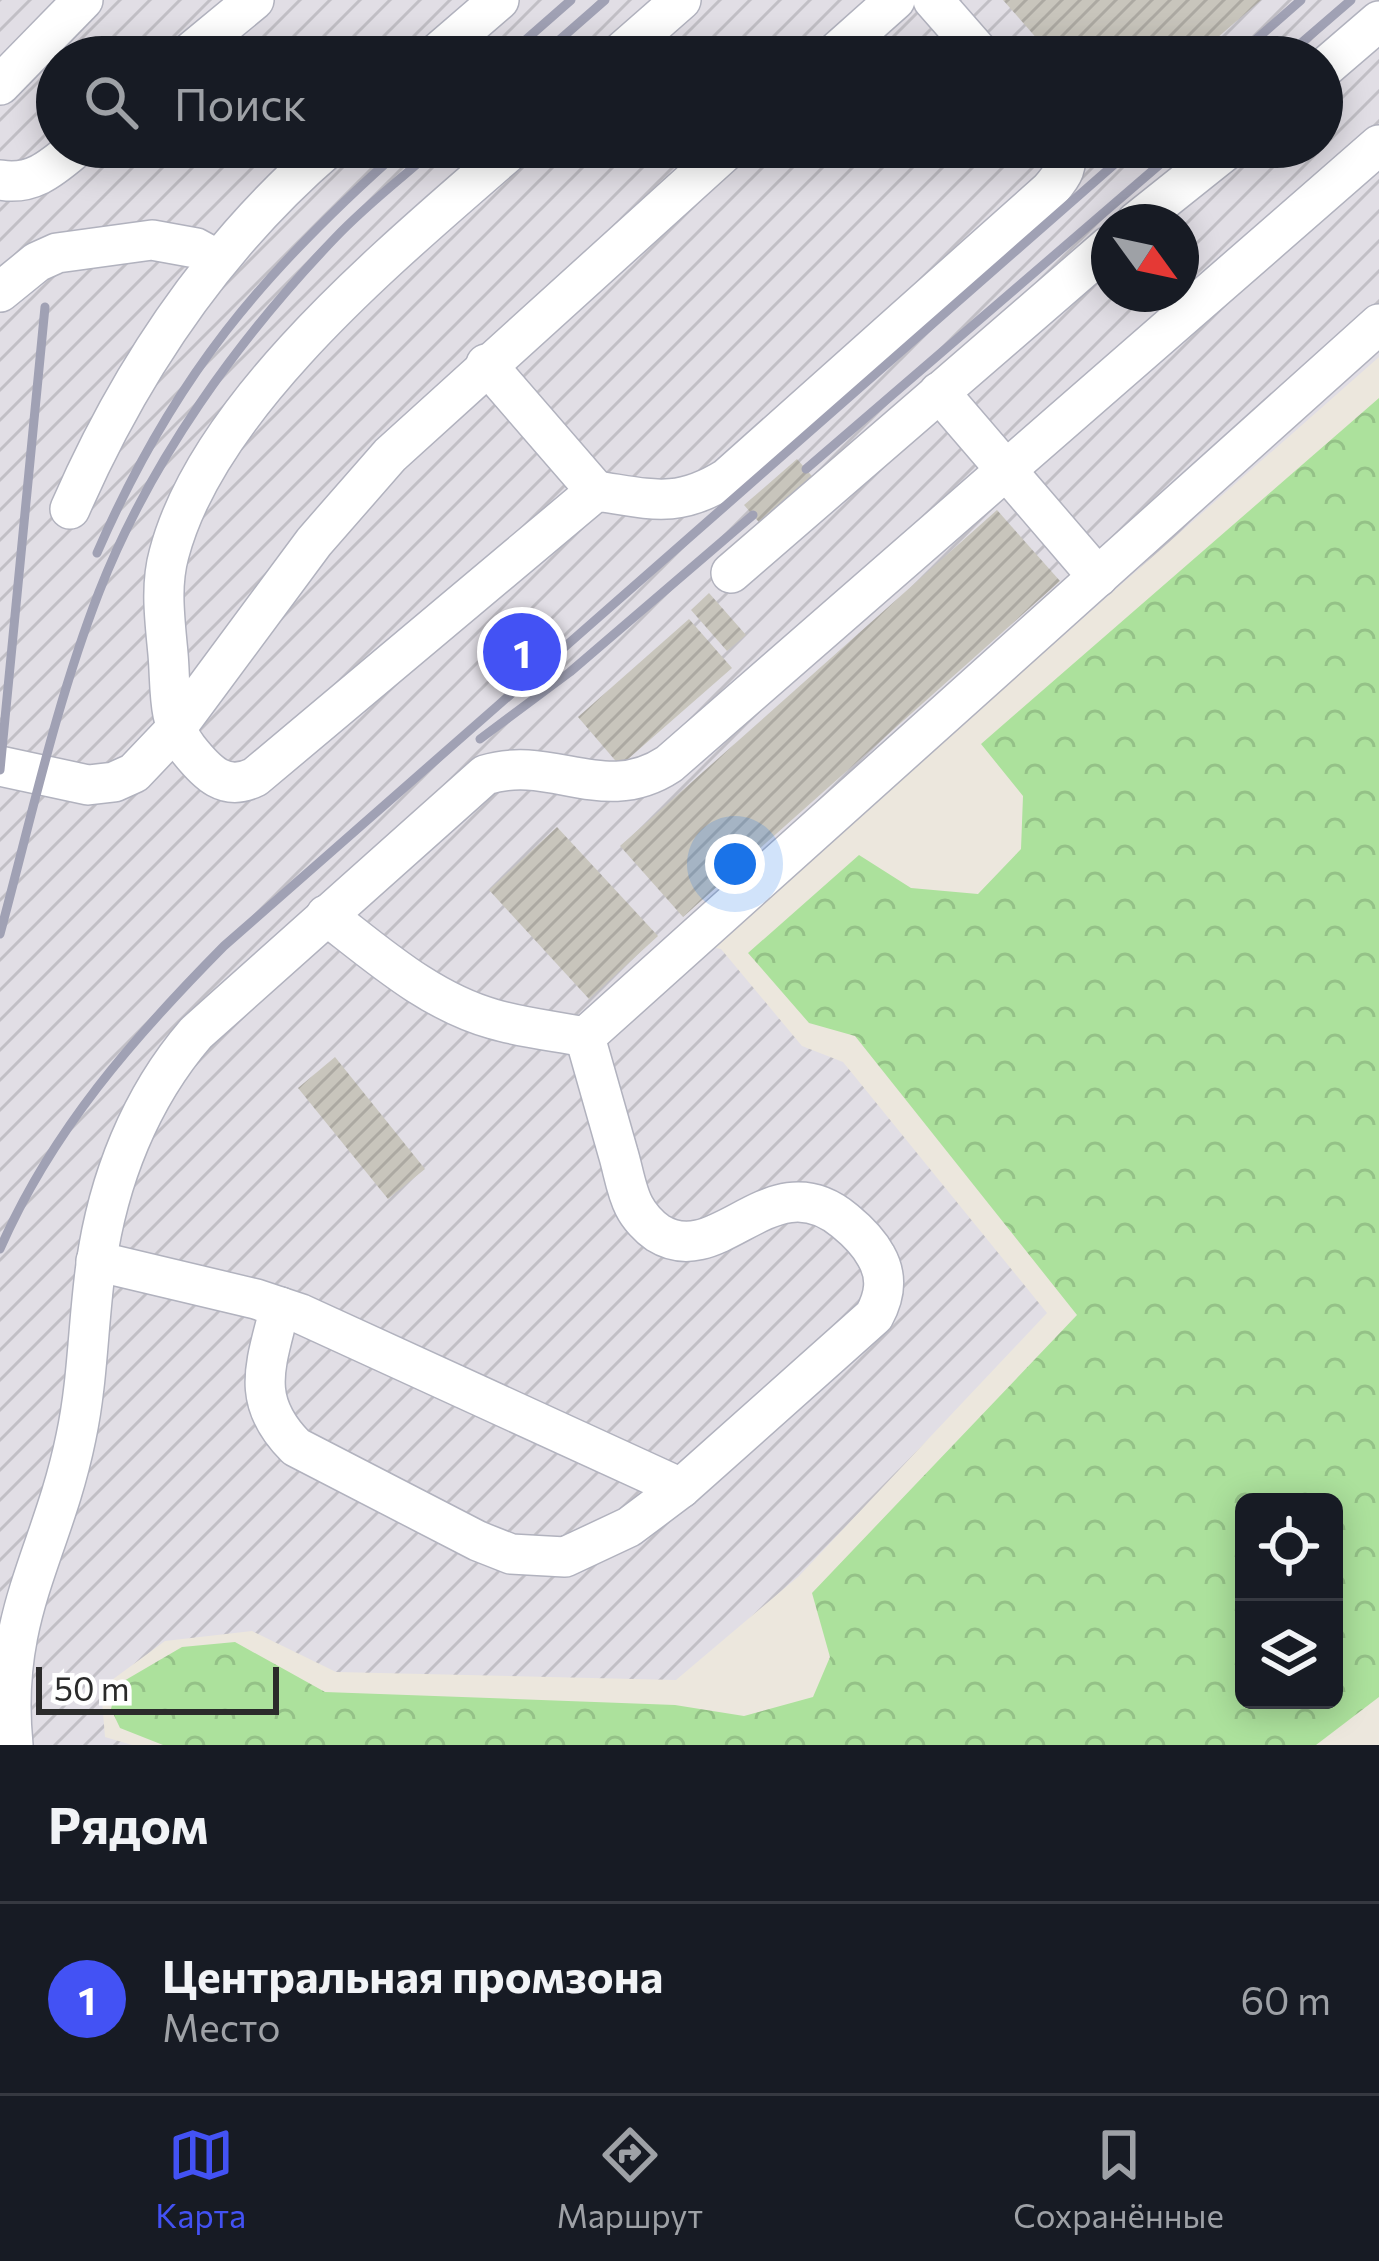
<!DOCTYPE html>
<html lang="ru">
<head>
<meta charset="utf-8">
<style>
  body { margin:0; font-family:Commissioner,sans-serif; background:#20242c; color:#f1f3f6 }
  .controls { position:absolute; right:36px; bottom:36px; display:grid; overflow:hidden; border-radius:18px; box-shadow:0 6px 30px #0003 }
  .controls button { width:108px; height:108px; display:grid; place-items:center; padding:0; border:0; border-bottom:3px solid #363941; background:#171b24; color:#f1f3f6; font:60px sans-serif }
  .compass { position:absolute; left:1091px; top:204px; width:108px; height:108px; border-radius:50%; background:#171b24; box-shadow:0 6px 30px #0003; rotate:123deg }
  .scale { position:absolute; left:36px; bottom:30px; width:243px; box-sizing:border-box; padding-left:12px; border:6px solid #2b2b2b; border-top:0; font-size:33px; line-height:42px; white-space:nowrap; color:#2b2b2b; -webkit-text-stroke:9px #fff; paint-order:stroke }
  .you { position:absolute; left:735px; top:864px; width:42px; height:42px; margin:-30px; border:9px solid #fff; border-radius:50%; background:#1a73e8; box-shadow:0 0 0 18px #1a73e833 }
  .badge { display:grid; place-items:center; width:78px; height:78px; border-radius:50%; background:#4352f4; color:#fff; font-size:39px; font-weight:700 }
  .pin { position:absolute; translate:-50% -50%; border:6px solid #fff; box-shadow:0 3px 12px #0006 }
  .list { margin:0; padding:0; list-style:none }
  h2 { display:flex; justify-content:space-between; align-items:center; height:156px; margin:0; padding:0 48px; font-size:51px }
  h2 small { font-size:39px; font-weight:400; color:#9ea1a6 }
  .list li { display:grid; grid-template-columns:78px 1fr auto; gap:36px; align-items:center; box-sizing:border-box; height:192px; padding:0 48px; border-top:3px solid #363941 }
  .list b { display:block; font-size:45px; white-space:nowrap }
  .list p { margin:0; font-size:39px; white-space:nowrap; color:#9ea1a6 }
  .list em { font-size:39px; font-style:normal; color:#9ea1a6 }
  .icon { flex:none; width:66px; height:66px; fill:none; stroke:currentColor; stroke-width:2; stroke-linecap:round; stroke-linejoin:round }
  .map { position:relative; flex:none; width:1379px; height:1745px; overflow:hidden }
  .search { position:absolute; background:#171b24; box-shadow:0 6px 30px #0003; left:36px; right:36px; top:36px; height:132px; display:flex; align-items:center; gap:30px; box-sizing:border-box; padding:0 42px; border-radius:66px; color:#9ea1a6; font-size:45px }
  .sheet { height:348px; background:#171b24 }
  nav { display:flex; justify-content:space-around; align-items:center; box-sizing:border-box; height:168px; border-top:3px solid #363941; background:#171b24; font-size:33px; color:#9ea1a6 }
  nav a { display:grid; justify-items:center; gap:6px }
  nav .on { color:#4352f4 }
  .map>svg:first-child { display:block }
  .industrial { fill:url(#industrial-furrows); fill-rule:evenodd }
  .forest { fill:url(#forest-crowns); fill-rule:evenodd }
  .building { fill:url(#building-hatch) }
  .lines { fill:none; stroke-linecap:round; stroke-linejoin:round }
  .minor-casing { stroke:#b1b2be; stroke-width:42 }
  .minor { stroke:#fff; stroke-width:39 }
  .rail { stroke:#a0a1b4; stroke-width:9 }
</style>
</head>
<body>
<div class="map">
<svg width="1379" height="1745" viewBox="0 0 1379 1745">
  <defs>
    <pattern id="industrial-furrows" width="10" height="10" patternUnits="userSpaceOnUse" patternTransform="scale(3)"><rect width="10" height="10" fill="#e1dee5"/><path d="M-1 1l2-2M0 10L10 0M9 11l2-2" fill="none" stroke="#c1bfc5"/></pattern>
    <pattern id="forest-crowns" width="20" height="18" patternUnits="userSpaceOnUse" patternTransform="scale(3)"><rect width="20" height="18" fill="#ace19c"/><path d="M2 6a3 3 0 1 1 6 0M12 15a3 3 0 1 1 6 0" fill="none" stroke="#94c187"/></pattern>
    <pattern id="building-hatch" width="6" height="6" patternUnits="userSpaceOnUse" patternTransform="scale(3)"><rect width="6" height="6" fill="#c8c5bc"/><path d="M-1 1l2-2M0 6l6-6M5 7l2-2" fill="none" stroke="#aca9a2"/></pattern>
  </defs>
  <rect width="100%" height="100%" fill="#ece7dd"/>
  <path class="industrial" d="M0 0H1379V357L710 947 721 949 802 1046 843 1062 1047 1313 799 1576 676 1680 336 1672 252 1631 165 1641 101 1688 105 1737 132 1745H0ZM57 57H1322V147H57ZM1109 222H1181V294H1109Z"/>
  <path class="forest" d="M1379 398V1697L1316 1745H163L120 1728 111 1709 117 1685 182 1647 235 1642 325 1692 675 1705 744 1716 813 1697 830 1657 812 1593 1077 1315 855 1036 809 1023 748 953 859 855 911 888 978 894 1021 849 1023 796 981 744ZM1244 1502H1334V1700H1244Z"/>
  <g class="building">
    <path d="M1003 0H1261L1195 57H1053Z"/>
    <path d="M797 459 817 482 764 528 744 505Z"/>
    <path d="M997 510 1060 581 683 917 620 846Z"/>
    <path d="M709 593 746 635 727 651 691 610Z"/>
    <path d="M689 619 732 668 620 766 578 717Z"/>
    <path d="M557 827 658 936 589 999 489 890Z"/>
    <path d="M335 1057 425 1169 388 1199 298 1088Z"/>
  </g>
  <g class="lines">
    <defs>
      <g id="minor">
        <path d="M933 0 983 57"/>
        <path d="M185 57 254 0"/>
        <path d="M433 57 499 0"/>
        <path d="M616 57 681 0"/>
        <path d="M831 57 895 0"/>
        <path d="M1322 70 1379 21"/>
        <path d="M0 85 83 0"/>
        <path d="M514 147C399 248 209 401 169 554 160 586 165 621 168 654 171 687 167 722 188 749 207 773 225 792 255 777L596 491C651 499 677 509 727 478L1050 190C1062 176 1071 165 1061 147"/>
        <path d="M0 180C33 186 53 167 77 147"/>
        <path d="M1136 222 1230 147"/>
        <path d="M0 292 37 262 57 253 152 240 196 248 218 260"/>
        <path d="M486 364 596 491"/>
        <path d="M939 392 1098 577"/>
        <path d="M70 509C130 371 214 246 329 147"/>
        <path d="M731 573 1109 246"/>
        <path d="M0 766 88 785 114 782 134 773 174 731 314 542 390 455 730 147"/>
        <path d="M326 915C378 955 429 1001 493 1019 523 1028 555 1031 585 1037L1379 324"/>
        <path d="M96 1261 256 1299 301 1314 681 1488"/>
        <path d="M280 1307C266 1365 249 1400 296 1447L478 1541 511 1554 565 1557 629 1527 681 1488 874 1316C885 1296 888 1277 876 1256 869 1243 856 1230 845 1221 771 1159 720 1272 658 1233 649 1227 639 1216 634 1206 626 1191 623 1169 618 1153 607 1114 596 1076 585 1037"/>
        <path d="M13 1745C0 1614 52 1555 76 1437 88 1381 88 1322 96 1265 108 1180 140 1098 196 1033L485 775C553 754 604 807 669 764L1379 145"/>
      </g>
    </defs>
    <use href="#minor" class="minor-casing"/>
    <use href="#minor" class="minor"/>
    <g class="rail">
      <path d="M506 57 571 0"/>
      <path d="M540 57 605 0"/>
      <path d="M1236 57 1301 0"/>
      <path d="M1285 57 1351 0"/>
      <path d="M806 469 1180 147"/>
      <path d="M97 553C173 378 262 272 404 147"/>
      <path d="M480 739 570 672 753 515"/>
      <path d="M0 770 45 307"/>
      <path d="M0 934C31 819 56 703 99 592 150 461 238 339 335 238 366 205 403 177 437 147"/>
      <path d="M0 1249C52 1130 134 1037 224 946L1134 147"/>
    </g>
  </g>
</svg>
<div class="controls">
<button><svg class="icon" aria-label="locate" viewBox="0 0 24 24"><circle cx="12" cy="12" r="6"/><path d="M12 2v4M12 18v4M2 12h4M18 12h4"/></svg></button>
<button><svg class="icon" aria-label="layers" viewBox="0 0 24 24"><path d="M12 4l9 5-9 5-9-5zM3 14l9 5 9-5"/></svg></button>
</div>
<svg class="compass" viewBox="-18 -18 36 36"><path d="M0-13l5 13h-10z" fill="#e53935"/><path d="M0 13l5-13h-10z" fill="#9ea1a6"/></svg>
<div class="scale">50 m</div>
<div class="you"></div>
<div class="pin badge" style="left:522px;top:652px">1</div>
<div class="search"><svg class="icon" aria-label="search" viewBox="0 0 24 24"><circle cx="10" cy="10" r="6"/><path d="M15 15l6 6"/></svg>Поиск</div>
</div>
<section class="sheet">
<h2>Рядом<small></small></h2>
<ul class="list">
<li><span class="badge">1</span><div><b>Центральная промзона</b><p>Место</p></div><em>60 m</em></li>
</ul>
</section>
<nav>
<a class="on"><svg class="icon" aria-label="map" viewBox="0 0 24 24"><path d="M3 6l6-2 6 2 6-2v14l-6 2-6-2-6 2zM9 4v14M15 6v14"/></svg>Карта</a>
<a><svg class="icon" aria-label="directions" viewBox="0 0 24 24"><path d="M12 3l9 9-9 9-9-9zM9 14v-3h6M13 9l2 2-2 2"/></svg>Маршрут</a>
<a><svg class="icon" aria-label="saved" viewBox="0 0 24 24"><path d="M7 4h10v16l-5-4-5 4z"/></svg>Сохранённые</a>
</nav>
</body>
</html>
